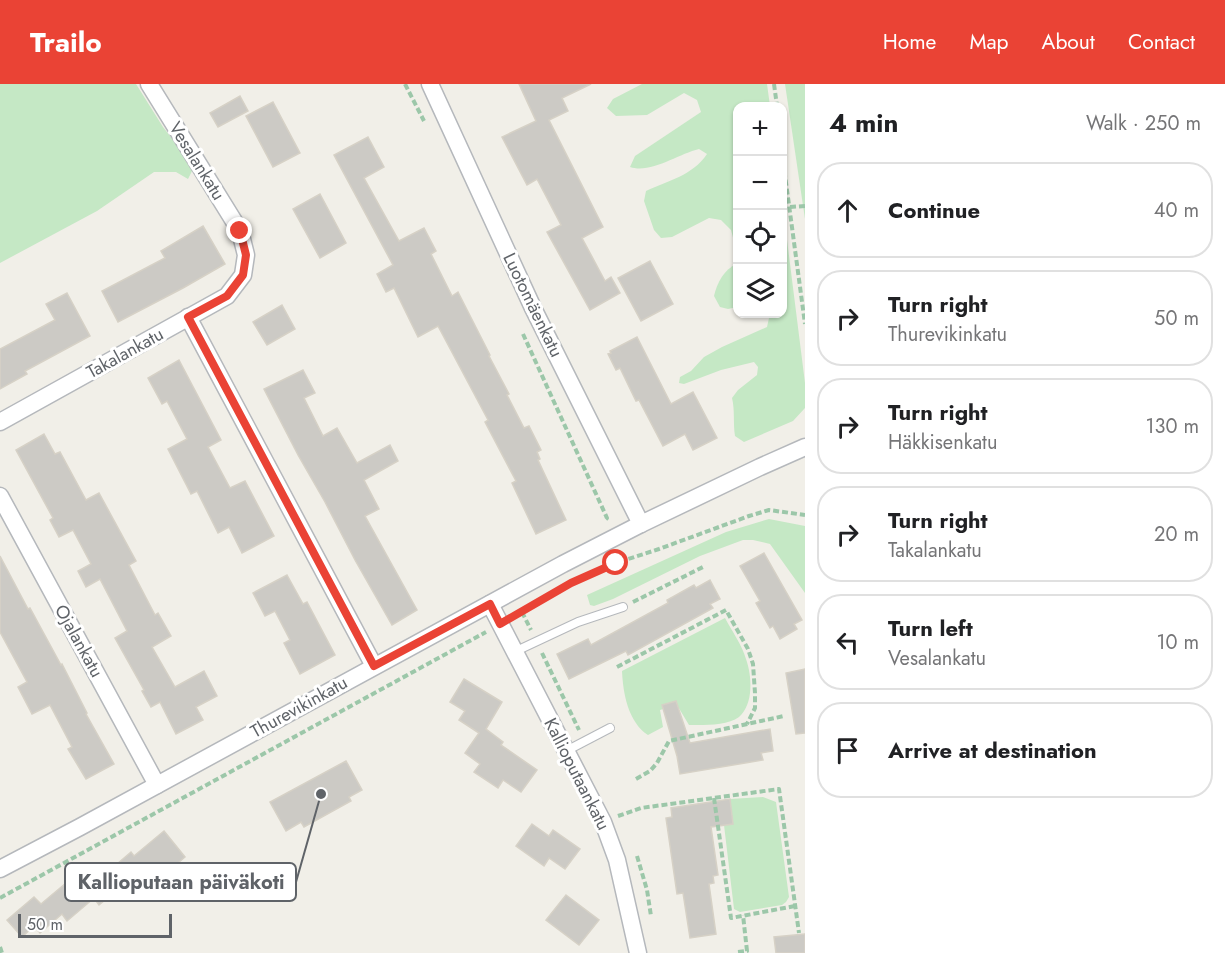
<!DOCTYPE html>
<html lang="en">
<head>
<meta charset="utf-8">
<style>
  body { margin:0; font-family:Jost,sans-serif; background:#f6f6f6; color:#202124 }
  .controls { position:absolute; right:18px; top:18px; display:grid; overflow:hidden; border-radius:12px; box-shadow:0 2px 4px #0004 }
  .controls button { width:54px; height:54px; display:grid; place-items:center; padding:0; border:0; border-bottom:2px solid #e0e0e0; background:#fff; color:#202124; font:30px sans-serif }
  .scale { position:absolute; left:18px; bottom:15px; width:154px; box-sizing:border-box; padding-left:6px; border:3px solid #5f6368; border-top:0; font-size:16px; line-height:21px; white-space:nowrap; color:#5f6368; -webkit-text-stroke:4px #fff; paint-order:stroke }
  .stop { position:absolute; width:18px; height:18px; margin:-14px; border:4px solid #ea4335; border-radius:50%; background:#fff }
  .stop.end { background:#ea4335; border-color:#fff; box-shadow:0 2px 6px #0008 }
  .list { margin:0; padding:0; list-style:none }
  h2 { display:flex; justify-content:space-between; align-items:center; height:78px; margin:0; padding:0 24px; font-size:26px }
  h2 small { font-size:20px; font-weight:400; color:#757577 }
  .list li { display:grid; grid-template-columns:39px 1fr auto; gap:18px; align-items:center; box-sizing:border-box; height:96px; margin:0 12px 12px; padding:0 12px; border:2px solid #e0e0e0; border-radius:24px }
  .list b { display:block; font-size:22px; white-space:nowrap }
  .list p { margin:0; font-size:20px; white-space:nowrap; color:#757577 }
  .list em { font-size:20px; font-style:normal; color:#757577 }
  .icon { flex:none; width:33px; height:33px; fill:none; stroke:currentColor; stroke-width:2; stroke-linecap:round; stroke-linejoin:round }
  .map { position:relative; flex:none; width:805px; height:869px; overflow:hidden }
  header { display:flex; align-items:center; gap:36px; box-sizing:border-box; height:84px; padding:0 30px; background:#ea4335; color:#fff }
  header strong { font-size:28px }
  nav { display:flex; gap:33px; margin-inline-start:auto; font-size:21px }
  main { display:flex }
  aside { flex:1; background:#fff }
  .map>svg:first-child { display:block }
  .green { fill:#c5e8c5 }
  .building { fill:#cccac5; stroke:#d6d1c6; stroke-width:1.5 }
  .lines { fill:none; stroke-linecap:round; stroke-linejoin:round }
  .lane-casing { stroke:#b5b8bc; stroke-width:10 }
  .street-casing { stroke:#b5b8bc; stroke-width:19 }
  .path { stroke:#9cc7a9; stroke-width:4; stroke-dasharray:6 3; stroke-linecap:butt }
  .lane { stroke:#fff; stroke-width:8 }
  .street { stroke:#fff; stroke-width:16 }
  .route { stroke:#ea4335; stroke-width:8 }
  .labels { text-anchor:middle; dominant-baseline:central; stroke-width:6; stroke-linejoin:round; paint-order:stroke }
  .street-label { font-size:18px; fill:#5f6368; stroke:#fff }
  .leader { fill:none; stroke:#5f6368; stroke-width:2 }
  .callout-dot { fill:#5f6368; stroke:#fff; stroke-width:2 }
  .callout { fill:#fff; stroke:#5f6368; stroke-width:2 }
  .callout-label { font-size:20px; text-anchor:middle; font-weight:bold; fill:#5f6368 }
</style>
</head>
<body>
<header>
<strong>Trailo</strong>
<nav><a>Home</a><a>Map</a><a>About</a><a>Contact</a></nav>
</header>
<main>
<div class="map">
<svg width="805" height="869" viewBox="0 0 805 869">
  <rect width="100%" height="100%" fill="#f1efe8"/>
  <g class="green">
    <path d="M0 0H136L163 43 188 75 193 85 188 95 176 88H154L97 127 0 179Z"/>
    <path d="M642 0H767L770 22H738L737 165H736L731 146 721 136 709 134 672 153 661 154 654 146 644 117 646 107C669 96 692 92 707 70L699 65C678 70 651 90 630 83L635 72 701 28 697 16 684 9 647 31 616 32 607 24 613 15Z"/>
    <path d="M785 0H805V135Z"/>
    <path d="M783 124 805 299V324L793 337 744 358 735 352C733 339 735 326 732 314L738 306 757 291 758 283 754 278 721 286 684 300 679 299 680 293 691 287 704 273 722 263 767 243 769 234 765 230H782V180L784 179 782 175Z"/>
    <path d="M737 180V223L728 225 720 223 714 212C717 199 724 185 737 180Z"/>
    <path d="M769 435 805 442V509L770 460 753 456H743L700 472 613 515 594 522 590 521 587 511 726 448Z"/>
    <path d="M725 534C732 547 742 561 746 575 752 592 754 620 739 633 727 642 704 641 689 641L677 621 660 626 663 643 648 651C628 638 623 609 622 587Z"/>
    <path d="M763 713 776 718 789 813 786 818 782 821 740 828 734 825 724 741 733 740 730 715Z"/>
  </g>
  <g class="building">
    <path d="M519 0H591L562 14 568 27 549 36 603 143 582 154 605 197 611 193 620 209 590 226 547 148 561 141 537 95 527 101 502 53 536 37Z"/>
    <path d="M240 12 248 27 218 43 210 29Z"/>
    <path d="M273 18 300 69 273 83 246 32Z"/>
    <path d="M368 53 384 83 364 94 399 157 424 144 436 167 431 170 452 212 458 208 490 271 489 272 509 310 507 311 524 344 529 342 541 366 537 368 540 375 538 376 566 436 536 450 512 399 516 397 485 338 488 336 438 242 418 253 394 204 386 208 377 190 393 181 334 71Z"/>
    <path d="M320 110 346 159 320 174 293 125Z"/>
    <path d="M203 142 225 180 183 204 118 238 102 207 165 174 161 167Z"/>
    <path d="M650 177 673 220 641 237 618 194Z"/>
    <path d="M67 209 90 252 25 287 27 290 0 305V265L55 236 46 220Z"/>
    <path d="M282 221 295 245 267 261 253 238Z"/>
    <path d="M637 253 671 320 693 308 717 354 693 366 685 350 663 362 639 316 636 317 620 284 616 286 608 270 611 269 610 267Z"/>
    <path d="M179 276 221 356 208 363 230 404 245 397 274 452 242 469 229 443 218 449 197 407 191 410 168 365 187 355 167 317 162 320 148 294Z"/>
    <path d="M303 286 315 309 304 314 323 352 337 344 357 379 390 361 398 377 364 396 379 425 365 432 417 526 392 541 355 476 325 418 298 371 264 305Z"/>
    <path d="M44 350 55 370 60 368 86 416 99 409 136 477 129 481 155 531 158 529 171 552 152 563 175 603 204 587 217 612 196 623 203 636 176 650 160 618 151 623 142 607 144 606 115 554 127 547 100 495 86 503 78 487 91 480 73 446 59 453 50 436 53 434 16 366Z"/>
    <path d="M764 469 802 536 794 540 797 545 780 555 773 542 770 544 756 519 760 517 740 482Z"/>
    <path d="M0 472 28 525 30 524 61 581 62 580 87 629 86 630 114 680 86 695 68 665 72 663 50 621 32 630 18 603 27 598 0 548Z"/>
    <path d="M287 491 303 520 307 518 335 571 300 590 284 559 290 556 275 527 265 532 253 509Z"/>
    <path d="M710 496 720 515 710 520 713 524 628 571 626 567 569 595 557 570 588 555 591 561 668 519 667 516 694 501 696 504Z"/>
    <path d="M805 585V649L796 650 786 589Z"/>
    <path d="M464 595 502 618 486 645 503 658 501 661 537 686 521 708 503 696 498 704 474 688 480 680 465 669 479 649 459 636 465 627 450 618Z"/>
    <path d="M676 617 690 659 770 645 773 667 761 669 763 676 680 690 677 672 662 621Z"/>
    <path d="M346 677 362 706 349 713 351 717 304 743 301 738 286 747 270 718Z"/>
    <path d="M730 715 733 740 711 743 718 791 713 792 714 799 709 800 716 850 690 854 683 809 677 810 666 734 672 733 671 724Z"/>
    <path d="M532 740 549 752 553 746 580 765 565 785 549 774 544 782 516 762Z"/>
    <path d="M164 747 185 773 164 791 156 781 132 802 128 797 99 821 94 814 67 837 62 830 40 849 34 842 22 853 7 836 34 813 41 820 66 799 72 806 97 785 103 792 131 768 134 772Z"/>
    <path d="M566 811 599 836 579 861 546 836Z"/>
    <path d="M805 850V869H776L774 853Z"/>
  </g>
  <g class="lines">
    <defs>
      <g id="lane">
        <path d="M514 568 578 538 623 523"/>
        <path d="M566 667 610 644"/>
      </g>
      <g id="street">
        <path d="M430 0 533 224 641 440"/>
        <path d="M188 233 374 582"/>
        <path d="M0 338 227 212 243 191 246 171 240 147 149 0"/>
        <path d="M0 412 157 701"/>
        <path d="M490 520 603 738 617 776 638 869"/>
        <path d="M0 785 80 743 563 480 641 440 760 383 805 363"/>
      </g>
    </defs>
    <use href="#lane" class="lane-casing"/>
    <use href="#street" class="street-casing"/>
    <g class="path">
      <path d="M405 0 424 37"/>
      <path d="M774 0 777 22"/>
      <path d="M782 69 805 240"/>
      <path d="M790 123 805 122"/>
      <path d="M523 250 607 434 604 437"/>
      <path d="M633 518 705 482"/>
      <path d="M522 528 531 546"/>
      <path d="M516 531 571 499 616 479 659 465 749 432 769 426 805 431"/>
      <path d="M542 569 579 646"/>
      <path d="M617 583 726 526 748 565 753 580 755 609V624L747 640"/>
      <path d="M636 695 650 687 657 679 669 657 784 632"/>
      <path d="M714 714 731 834 795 822"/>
      <path d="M618 732 641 724 779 705 799 849"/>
      <path d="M637 772 647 806 651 832"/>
      <path d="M0 814 486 548"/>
      <path d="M0 863 2 869"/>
      <path d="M738 868 747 867 743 831"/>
    </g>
    <use href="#lane" class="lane"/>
    <use href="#street" class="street"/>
  </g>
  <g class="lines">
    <path class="route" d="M240 147 246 171 243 191 227 212 188 233 374 582 490 520 500 540 571 499 616 479"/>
  </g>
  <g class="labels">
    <g class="street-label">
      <text transform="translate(197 77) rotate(58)">Vesalankatu</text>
      <text transform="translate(533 221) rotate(64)">Luotomäenkatu</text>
      <text transform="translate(125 269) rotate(-29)">Takalankatu</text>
      <text transform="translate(79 557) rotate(61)">Ojalankatu</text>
      <text transform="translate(299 623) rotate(-29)">Thurevikinkatu</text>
      <text transform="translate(577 690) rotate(63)">Kallioputaankatu</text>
    </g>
  </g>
  <path class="leader" d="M321 710L296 798"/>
  <circle class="callout-dot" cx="321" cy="710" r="6"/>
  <rect class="callout" x="65" y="779" width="231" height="38" rx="6"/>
  <g class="callout-label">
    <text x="181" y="805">Kallioputaan päiväkoti</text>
  </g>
</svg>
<div class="controls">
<button>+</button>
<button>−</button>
<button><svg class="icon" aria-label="locate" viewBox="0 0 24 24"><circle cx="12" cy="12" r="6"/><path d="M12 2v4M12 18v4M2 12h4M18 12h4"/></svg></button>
<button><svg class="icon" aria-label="layers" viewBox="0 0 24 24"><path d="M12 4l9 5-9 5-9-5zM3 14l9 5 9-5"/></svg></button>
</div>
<div class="scale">50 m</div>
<div class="stop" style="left:616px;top:479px"></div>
<div class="stop end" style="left:240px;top:147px"></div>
</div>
<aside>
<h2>4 min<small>Walk · 250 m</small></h2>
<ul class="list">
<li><svg class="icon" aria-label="ahead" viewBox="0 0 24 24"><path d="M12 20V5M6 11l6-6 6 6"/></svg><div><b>Continue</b></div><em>40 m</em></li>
<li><svg class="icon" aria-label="right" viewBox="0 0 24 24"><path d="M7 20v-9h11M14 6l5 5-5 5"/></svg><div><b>Turn right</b><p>Thurevikinkatu</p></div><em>50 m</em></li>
<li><svg class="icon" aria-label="right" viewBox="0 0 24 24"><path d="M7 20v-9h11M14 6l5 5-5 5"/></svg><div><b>Turn right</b><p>Häkkisenkatu</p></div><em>130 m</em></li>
<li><svg class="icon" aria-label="right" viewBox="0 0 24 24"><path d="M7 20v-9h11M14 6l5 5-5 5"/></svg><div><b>Turn right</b><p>Takalankatu</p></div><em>20 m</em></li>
<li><svg class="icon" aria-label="left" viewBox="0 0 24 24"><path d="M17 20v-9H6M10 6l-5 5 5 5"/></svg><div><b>Turn left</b><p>Vesalankatu</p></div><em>10 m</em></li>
<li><svg class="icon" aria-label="arrive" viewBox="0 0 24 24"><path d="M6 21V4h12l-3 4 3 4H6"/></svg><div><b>Arrive at destination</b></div></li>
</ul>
</aside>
</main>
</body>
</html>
